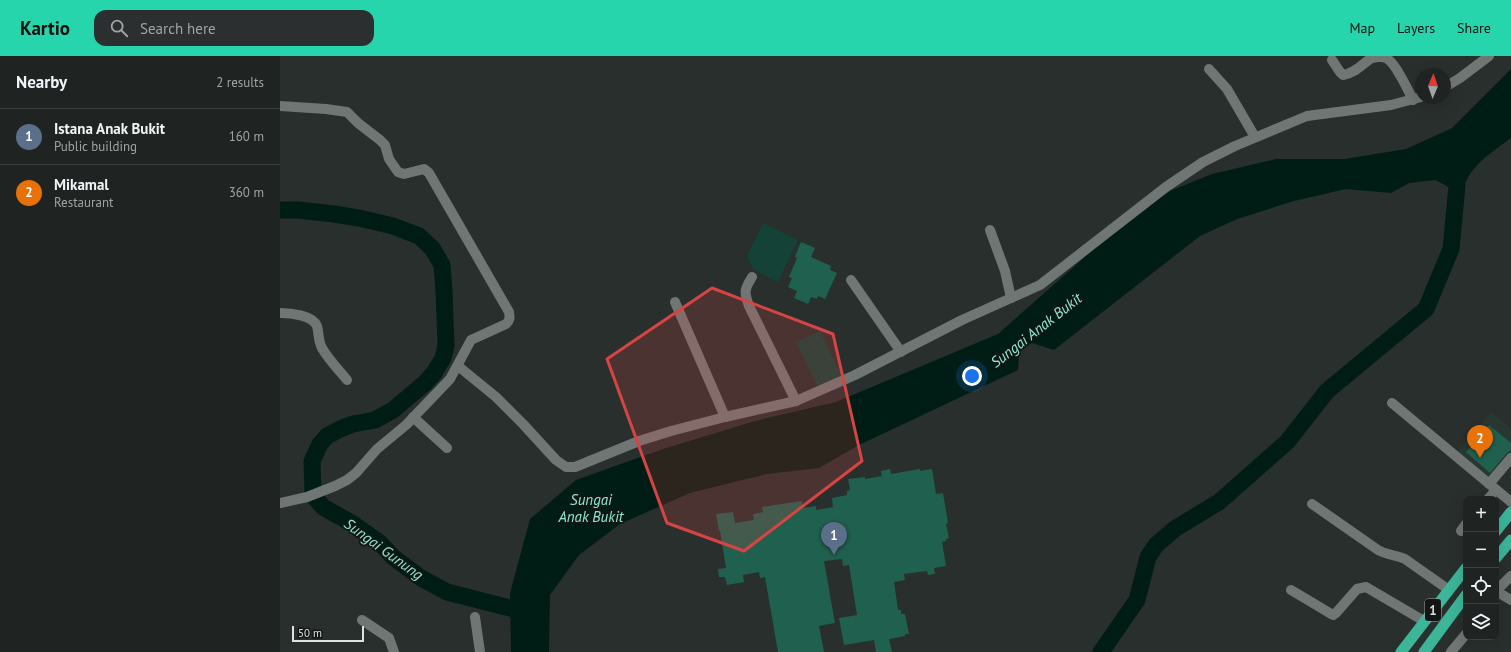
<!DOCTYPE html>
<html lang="en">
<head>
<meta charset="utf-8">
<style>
  body { margin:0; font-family:"PT Sans",sans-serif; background:#2c2f2f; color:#f1f3f6 }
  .controls { position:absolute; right:12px; bottom:12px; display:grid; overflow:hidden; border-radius:8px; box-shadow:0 4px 16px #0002 }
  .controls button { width:36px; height:36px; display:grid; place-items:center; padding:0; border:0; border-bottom:1px solid #3c4040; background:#1f2322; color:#f1f3f6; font:20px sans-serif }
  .compass { position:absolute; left:1135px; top:12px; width:36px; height:36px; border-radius:50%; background:#1f2322; box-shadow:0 4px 16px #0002; rotate:2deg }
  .scale { position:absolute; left:12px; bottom:10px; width:72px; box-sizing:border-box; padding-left:4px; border:2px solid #dee2e0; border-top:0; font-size:11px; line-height:14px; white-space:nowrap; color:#dee2e0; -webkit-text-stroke:3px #141615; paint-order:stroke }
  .you { position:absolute; left:692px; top:320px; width:14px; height:14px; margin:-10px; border:3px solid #fff; border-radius:50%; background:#1a73e8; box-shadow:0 0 0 6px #1a73e833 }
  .badge { display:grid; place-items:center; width:26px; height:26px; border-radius:50%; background:#27d5ad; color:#fff; font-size:13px; font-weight:700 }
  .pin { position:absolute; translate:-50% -33px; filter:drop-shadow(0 1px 2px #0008) }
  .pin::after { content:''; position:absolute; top:21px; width:14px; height:12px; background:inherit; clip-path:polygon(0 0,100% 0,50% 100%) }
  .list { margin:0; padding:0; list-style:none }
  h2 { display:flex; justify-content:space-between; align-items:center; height:52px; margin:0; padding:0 16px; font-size:17px }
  h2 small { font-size:13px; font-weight:400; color:#a1a4a5 }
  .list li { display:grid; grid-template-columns:26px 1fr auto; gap:12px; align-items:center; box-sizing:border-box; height:56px; padding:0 16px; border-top:1px solid #3c4040 }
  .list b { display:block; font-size:15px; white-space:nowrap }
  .list p { margin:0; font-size:13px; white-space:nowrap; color:#a1a4a5 }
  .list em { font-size:13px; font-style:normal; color:#a1a4a5 }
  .icon { flex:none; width:22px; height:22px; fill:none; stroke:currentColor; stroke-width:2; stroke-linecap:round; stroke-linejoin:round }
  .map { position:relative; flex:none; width:1231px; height:596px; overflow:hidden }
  header { display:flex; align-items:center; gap:24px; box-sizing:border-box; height:56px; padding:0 20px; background:#27d5ad; color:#111 }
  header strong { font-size:19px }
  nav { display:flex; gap:22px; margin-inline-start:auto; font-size:14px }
  .search { width:280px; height:36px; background:#2c2f2f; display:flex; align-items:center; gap:10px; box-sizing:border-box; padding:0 14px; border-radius:12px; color:#a1a4a5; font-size:15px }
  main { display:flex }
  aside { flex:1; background:#1f2322 }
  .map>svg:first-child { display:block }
  .built { fill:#293732 }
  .green { fill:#144236 }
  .water { fill:#001d15 }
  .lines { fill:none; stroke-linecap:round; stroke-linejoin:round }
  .river { stroke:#001d15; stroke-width:17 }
  .building { fill:#20604f }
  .minor { stroke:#6f7674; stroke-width:10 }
  .trunk { stroke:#3cb599; stroke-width:11 }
  .marked { fill:#d74444; fill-opacity:0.2; stroke:#d74444; stroke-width:3; stroke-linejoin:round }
  .labels { text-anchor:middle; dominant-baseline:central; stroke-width:3.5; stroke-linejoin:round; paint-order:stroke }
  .shield { fill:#141615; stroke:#a1a5a3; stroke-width:1 }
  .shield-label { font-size:13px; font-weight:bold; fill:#dee2e0 }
  .water-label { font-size:15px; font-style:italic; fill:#8beacd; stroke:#141615 }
</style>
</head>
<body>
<header>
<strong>Kartio</strong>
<div class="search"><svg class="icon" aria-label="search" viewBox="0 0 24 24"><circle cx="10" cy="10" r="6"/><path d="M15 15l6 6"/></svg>Search here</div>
<nav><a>Map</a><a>Layers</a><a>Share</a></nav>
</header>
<main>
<aside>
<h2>Nearby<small>2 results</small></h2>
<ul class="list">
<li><span class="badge" style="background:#5c6f8a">1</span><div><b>Istana Anak Bukit</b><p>Public building</p></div><em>160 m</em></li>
<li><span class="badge" style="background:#e8710a">2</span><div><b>Mikamal</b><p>Restaurant</p></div><em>360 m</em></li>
</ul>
</aside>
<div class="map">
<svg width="1231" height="596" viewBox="0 0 1231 596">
  <rect width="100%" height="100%" fill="#292f2d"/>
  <path class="built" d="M1211 356 1231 373V406L1213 427 1177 397Z"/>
  <g class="green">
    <path d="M483 167 518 184 498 226 473 213 467 200Z"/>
    <path d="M540 275 565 327 541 338 516 286Z"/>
  </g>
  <path class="water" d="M1231 13V82C1213 96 1194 106 1185 128L1168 131 1156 124 1129 127 1111 137 1066 133 1014 145 957 163 920 180 774 294 752 287 739 295 738 314 579 389 539 412 487 418 410 437 340 468 299 499 270 539 269 596H231L230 537 250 463 296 424 383 393 475 365 556 346 718 278 839 171 890 135 932 118 996 103H1064L1126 93 1172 72Z"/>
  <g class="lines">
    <g class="river">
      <path d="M0 154H18L54 158 79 162 113 170 139 180 152 192 162 209 164 235 166 290 163 302 154 317 145 327 113 354 95 364 73 368 60 373 47 380 40 388 32 405 33 439 43 451 73 468 100 487 113 501 141 522 167 536 230 552 251 553"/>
      <path d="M821 596 857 544 868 501 876 489 896 472 939 446 1007 386 1047 335 1146 253 1171 193 1177 130 1173 108"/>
    </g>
  </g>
  <g class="building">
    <path d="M521 186 535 192 531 201 551 210 550 214 557 217 545 243 538 240 537 243 531 241 528 248 514 242 517 235 508 231 512 222 509 221 517 202 515 201Z"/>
    <path d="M1209 369 1231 387V394L1226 398 1210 417 1186 396Z"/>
    <path d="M610 413 611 418 640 413V415L652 413 656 438 663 437 668 467 666 468 669 482 666 483V485L662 486 666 510 654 512 655 518 648 519 647 515 624 518 625 524 614 526 618 554H621V558H625L629 578H625V580L609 583 612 596H596L594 584 564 589 559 562 577 559 569 509 563 510 562 503 544 505 555 567 539 570 544 596H498L485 521 480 522 479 516 463 519 464 526 447 529 445 521H439L438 513 446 512 440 474 439 475 436 458 453 456 455 467 474 464 473 458 483 456 482 451 522 445 523 452 536 450V454L553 451 552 442 567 439V435L570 434 568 423 585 421V423L602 420 601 415Z"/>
  </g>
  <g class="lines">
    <g class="minor">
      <path d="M1052 4 1060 16 1063 19C1075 17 1081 9 1090 3 1094 1 1102 0 1106 2 1115 6 1128 34 1133 44"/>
      <path d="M929 13 947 33 975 81"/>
      <path d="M1165 31 1180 22 1209 0"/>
      <path d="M0 50 46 53 67 56 78 67 100 84 105 89 109 103 118 116 124 118 144 113 149 117 229 256C230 262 230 264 226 268L191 284 170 323 126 369 97 393 76 417 67 424 55 430 27 441 0 447"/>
      <path d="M710 174 725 215 731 242"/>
      <path d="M472 221C464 234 464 236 469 250L516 345"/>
      <path d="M571 224 621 296"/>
      <path d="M395 246 445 361"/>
      <path d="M0 257C11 257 32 259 37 270 39 277 38 285 42 292 48 303 59 314 67 324"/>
      <path d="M178 310 216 341 243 368 276 404 286 411H295L359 385 391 375 445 361 516 345 575 319 682 264 760 229 886 131 923 106 955 90 1027 60 1111 49 1141 41"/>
      <path d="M1112 347 1231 446"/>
      <path d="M133 361 167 392"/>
      <path d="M1209 428 1231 402"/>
      <path d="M1208 443 1216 434"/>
      <path d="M1032 448 1098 494C1107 499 1116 499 1125 503L1169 534"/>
      <path d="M1181 475 1186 468"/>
      <path d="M1011 534 1053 559 1056 557 1077 533 1086 531 1144 565"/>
      <path d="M1216 535 1231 520"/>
      <path d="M1216 535 1231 544"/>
      <path d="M195 561 200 596"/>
      <path d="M82 564 109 582 114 596"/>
      <path d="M1171 596 1186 578"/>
    </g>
    <g class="trunk">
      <path d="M1216 475 1231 456"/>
      <path d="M1216 502 1231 484"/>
      <path d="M1121 596 1186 512"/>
      <path d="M1144 596 1186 539"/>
    </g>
  </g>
  <path class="marked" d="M432 232 553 278 582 405 464 495 387 467 327 303Z"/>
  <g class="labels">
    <rect class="shield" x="1145" y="543" width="16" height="22" rx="3"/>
    <g class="shield-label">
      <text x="1153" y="554">1</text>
    </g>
    <g class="water-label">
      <text transform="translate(756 274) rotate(-38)">Sungai Anak Bukit</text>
      <text x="311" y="443">Sungai<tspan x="311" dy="17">Anak Bukit</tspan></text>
      <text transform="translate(104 493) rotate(36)">Sungai Gunung</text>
    </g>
  </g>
</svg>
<div class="controls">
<button>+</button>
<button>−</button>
<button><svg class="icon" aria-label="locate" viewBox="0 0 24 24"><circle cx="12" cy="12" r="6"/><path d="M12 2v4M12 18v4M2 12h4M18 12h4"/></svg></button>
<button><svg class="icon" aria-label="layers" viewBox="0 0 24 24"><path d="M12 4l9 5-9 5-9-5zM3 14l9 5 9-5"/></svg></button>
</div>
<svg class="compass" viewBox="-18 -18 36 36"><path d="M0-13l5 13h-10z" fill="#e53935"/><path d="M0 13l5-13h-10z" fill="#a1a4a5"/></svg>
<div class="scale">50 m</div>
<div class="you"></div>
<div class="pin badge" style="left:554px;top:499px;background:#5c6f8a">1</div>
<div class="pin badge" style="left:1200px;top:402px;background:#e8710a">2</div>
</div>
</main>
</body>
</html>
